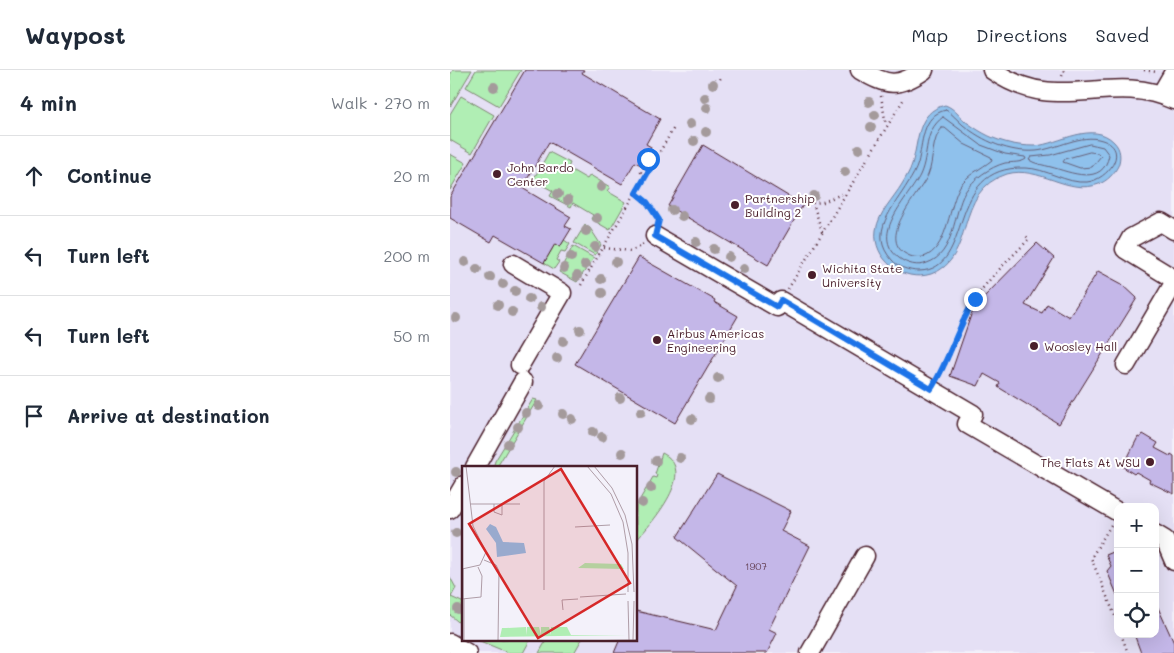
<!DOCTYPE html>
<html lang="en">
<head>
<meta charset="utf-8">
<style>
  body { margin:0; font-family:Mali,sans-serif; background:#f6f6f7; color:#1f2937 }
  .controls { position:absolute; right:15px; bottom:15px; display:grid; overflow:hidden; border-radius:10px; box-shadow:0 5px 20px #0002 }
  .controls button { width:45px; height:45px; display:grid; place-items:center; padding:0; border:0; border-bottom:1px solid #e0e1e3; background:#fff; color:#1f2937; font:25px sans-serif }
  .stop { position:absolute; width:15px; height:15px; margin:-11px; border:4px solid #1a73e8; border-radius:50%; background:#fff }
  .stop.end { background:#1a73e8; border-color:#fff; box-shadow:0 1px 5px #0008 }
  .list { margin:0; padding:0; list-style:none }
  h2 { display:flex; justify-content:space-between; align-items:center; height:65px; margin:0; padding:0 20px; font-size:21px }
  h2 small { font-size:16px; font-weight:400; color:#747a83 }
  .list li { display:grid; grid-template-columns:32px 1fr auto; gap:15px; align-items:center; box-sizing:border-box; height:80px; padding:0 20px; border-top:1px solid #e0e1e3 }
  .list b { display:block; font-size:19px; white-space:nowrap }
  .list em { font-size:16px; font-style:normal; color:#747a83 }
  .icon { flex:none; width:28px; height:28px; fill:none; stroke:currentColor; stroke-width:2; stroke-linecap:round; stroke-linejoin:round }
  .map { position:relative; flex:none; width:724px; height:583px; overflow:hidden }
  header { display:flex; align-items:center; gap:30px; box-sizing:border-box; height:70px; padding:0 25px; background:#fff; border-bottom:1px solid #e0e1e3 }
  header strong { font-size:24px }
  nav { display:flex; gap:28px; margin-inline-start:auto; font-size:18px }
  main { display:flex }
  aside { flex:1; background:#fff }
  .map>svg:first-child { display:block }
  .built { fill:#e5e0f5; fill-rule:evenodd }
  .green { fill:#b0eeb4; stroke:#7d8670 }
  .water { fill:#8fc1ec; stroke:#73809f }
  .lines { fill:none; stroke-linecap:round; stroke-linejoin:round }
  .shore { stroke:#666078; stroke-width:1 }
  .building { fill:#c4b7e8; stroke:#4a1f2b }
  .minor-casing { stroke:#4a1f2b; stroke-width:21 }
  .path { stroke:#4a1f2b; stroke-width:2.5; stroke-dasharray:1 4; stroke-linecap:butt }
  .minor { stroke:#fff; stroke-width:18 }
  .tree { fill:#a49a9b }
  .route { stroke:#1a73e8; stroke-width:6 }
  .poi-dot { fill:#4a1f2b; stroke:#fff; stroke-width:2 }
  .labels { text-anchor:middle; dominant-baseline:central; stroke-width:4; stroke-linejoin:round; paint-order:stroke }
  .number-label { font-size:10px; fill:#68455a }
  .poi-label { font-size:12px; fill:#4a1f2b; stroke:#fff; text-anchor:start }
  .inset-road { fill:none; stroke:#af9da7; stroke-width:1 }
  .view { fill:#d62828; fill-opacity:0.15; stroke:#d62828; stroke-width:2.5 }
  .inset-edge { fill:none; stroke:#4a1f2b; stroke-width:2.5 }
</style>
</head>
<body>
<header>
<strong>Waypost</strong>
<nav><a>Map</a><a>Directions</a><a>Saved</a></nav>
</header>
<main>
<aside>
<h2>4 min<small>Walk · 270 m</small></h2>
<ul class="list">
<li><svg class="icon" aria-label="ahead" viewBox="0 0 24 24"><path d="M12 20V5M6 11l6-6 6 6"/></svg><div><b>Continue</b></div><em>20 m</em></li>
<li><svg class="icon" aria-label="left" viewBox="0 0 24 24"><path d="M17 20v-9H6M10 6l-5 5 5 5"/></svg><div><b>Turn left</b></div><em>200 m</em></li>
<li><svg class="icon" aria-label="left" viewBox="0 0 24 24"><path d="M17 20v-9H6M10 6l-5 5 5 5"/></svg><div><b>Turn left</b></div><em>50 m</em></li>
<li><svg class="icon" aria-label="arrive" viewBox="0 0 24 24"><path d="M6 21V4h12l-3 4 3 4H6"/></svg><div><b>Arrive at destination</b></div></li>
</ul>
</aside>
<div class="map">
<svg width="724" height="583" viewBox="0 0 724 583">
  <rect width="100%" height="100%" fill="#f3f1fa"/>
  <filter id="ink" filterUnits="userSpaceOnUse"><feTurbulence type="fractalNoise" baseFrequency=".02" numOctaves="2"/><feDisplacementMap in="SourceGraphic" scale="10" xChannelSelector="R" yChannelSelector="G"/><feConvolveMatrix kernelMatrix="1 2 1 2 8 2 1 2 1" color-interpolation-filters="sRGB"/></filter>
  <g filter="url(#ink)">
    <path class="built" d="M8 0H724V583H0V14ZM14 397H186V569H14ZM668 437H705V564H668Z"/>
    <g class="green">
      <path d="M3 0H22L0 37V5Z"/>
      <path d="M26 0H71L49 36 16 17Z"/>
      <path d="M11 26 44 45 22 83 0 70V44Z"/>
      <path d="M99 82 120 93 118 98 137 109 140 105 160 117 157 121 176 132 160 160 141 149 143 145 123 133 121 137 100 126 103 121 83 110Z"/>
      <path d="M0 84 16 93 0 120Z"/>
      <path d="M135 155 140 158 151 175 145 185 124 173Z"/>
      <path d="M114 170 120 174 115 182 111 181 106 190 109 192 104 199 94 193 105 174 110 177Z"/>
      <path d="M123 176 144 188 127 212 109 202Z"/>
      <path d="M83 329 87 330 47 397 44 395 45 391Z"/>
      <path d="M212 383C249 401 202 452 186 471V436L203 407 206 408 207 405 205 404Z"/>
      <path d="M0 507 6 518 1 527 14 533V557L0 545Z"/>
      <path d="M25 569H76L79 572 73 583H59Z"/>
      <path d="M97 569H132L124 583H89Z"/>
    </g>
    <path class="water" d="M495 35C504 38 508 45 515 51 527 60 540 68 555 72 564 75 576 76 585 76 609 74 643 50 664 72 671 79 671 88 668 96 664 104 657 111 649 114 618 126 589 95 557 104 502 121 527 189 481 204 453 213 422 189 426 160 429 142 443 129 452 114 456 107 460 101 462 94 469 72 466 42 495 35Z"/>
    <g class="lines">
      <g class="shore">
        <path d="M496 40C503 44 507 50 513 55 533 71 559 83 586 81 607 79 631 63 652 70 681 79 658 110 637 112 616 114 596 98 575 98 493 95 526 200 469 201 459 201 448 197 442 190 417 163 444 137 458 113 462 107 466 100 468 93 473 74 471 45 496 40Z"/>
        <path d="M493 47 531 75 555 84 575 87 576 89C571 93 562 92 555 93 540 97 523 109 515 122 503 143 505 184 477 193 468 197 457 194 449 188 418 164 459 128 470 105 480 83 472 63 493 47Z"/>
        <path d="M492 58H495L514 74 541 87 542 90C531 99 518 104 510 116 499 135 498 174 478 185 473 188 466 188 460 186 423 171 469 125 478 105 484 91 481 69 492 58Z"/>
        <path d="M640 74 653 77 659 85C653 117 620 102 601 97 594 95 585 94 579 90L581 87 600 85Z"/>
        <path d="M640 82 648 83 651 86 642 97 630 98 613 92 615 89Z"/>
      </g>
    </g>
    <g class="building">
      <path d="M75 0H134L132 3 210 49 196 74 201 77 191 95 185 92 172 114 99 72 72 118 121 147 115 156 121 159 110 177 105 174 94 193 45 165 41 172 0 148V127Z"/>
      <path d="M253 75 353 135 318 195 218 136Z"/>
      <path d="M587 173 604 188 575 235 592 243 597 234 619 247 648 201 672 214 687 228 609 354 548 317 550 313 534 304 528 316 500 306 521 245 531 230Z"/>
      <path d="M189 187 265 230 264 232 288 246 225 353 125 294Z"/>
      <path d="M693 364 708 373 705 378 720 386 721 384 724 386V424L699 412 700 410 686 402 684 404 673 397 688 367 690 368Z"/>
      <path d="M267 404 341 441 331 461 360 476 319 559 327 563 317 583H164L170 569H186V541L266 560 287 516 227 467Z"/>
      <path d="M668 480V527L657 501 661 496 656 485Z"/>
      <path d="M705 531 724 573V583H691L684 564H705Z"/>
    </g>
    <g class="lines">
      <defs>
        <g id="minor">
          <path d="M410 0C437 16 448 18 474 0"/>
          <path d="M542 0C608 47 658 0 724 30"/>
          <path d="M713 21 724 2"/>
          <path d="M724 160 711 152 681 168 675 179 724 209"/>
          <path d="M205 166 327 237 331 231 523 344 517 354 668 442"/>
          <path d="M63 194 112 223 70 295"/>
          <path d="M676 295 724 213"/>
          <path d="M25 397 73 312"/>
          <path d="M0 439 14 415"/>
          <path d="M705 464 715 470 724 491"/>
          <path d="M0 573 17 583"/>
          <path d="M360 583 415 486"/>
        </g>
      </defs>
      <use href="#minor" class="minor-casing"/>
      <g class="path">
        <path d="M694 0 707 2"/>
        <path d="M612 6 614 0"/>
        <path d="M270 9 272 6"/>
        <path d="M431 26 436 55"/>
        <path d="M196 105 191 102 198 89"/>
        <path d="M186 123 204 141 208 152"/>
        <path d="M372 162 363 133 373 132 394 123"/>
        <path d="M154 178 181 181 194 174"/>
        <path d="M131 215 225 56"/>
        <path d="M338 219 455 27"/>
        <path d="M488 307C501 288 505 264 516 243 531 215 557 192 579 169L575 165"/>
        <path d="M661 455 641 488 668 553"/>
        <path d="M671 564 678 583"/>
      </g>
      <use href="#minor" class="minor"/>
    </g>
    <g class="tree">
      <circle cx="263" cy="14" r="5"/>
      <circle cx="44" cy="17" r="5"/>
      <circle cx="255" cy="28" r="5"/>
      <circle cx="419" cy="32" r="5"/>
      <circle cx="257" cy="38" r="5"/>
      <circle cx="425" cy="45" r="5"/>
      <circle cx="240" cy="54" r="5"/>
      <circle cx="421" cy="57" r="5"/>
      <circle cx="256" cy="62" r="5"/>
      <circle cx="244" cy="71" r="5"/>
      <circle cx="409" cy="79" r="5"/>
      <circle cx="395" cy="102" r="5"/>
      <circle cx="151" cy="117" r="5"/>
      <circle cx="108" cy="124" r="5"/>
      <circle cx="364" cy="126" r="5"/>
      <circle cx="118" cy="130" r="5"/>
      <circle cx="222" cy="140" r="5"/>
      <circle cx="232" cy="146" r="5"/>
      <circle cx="147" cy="148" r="5"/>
      <circle cx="136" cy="161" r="5"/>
      <circle cx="246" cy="172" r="5"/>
      <circle cx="145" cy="177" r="5"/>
      <circle cx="264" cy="179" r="5"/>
      <circle cx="121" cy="187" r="5"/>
      <circle cx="279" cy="187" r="5"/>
      <circle cx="15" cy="192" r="5"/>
      <circle cx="166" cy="192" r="5"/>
      <circle cx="135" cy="195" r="5"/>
      <circle cx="114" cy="198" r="5"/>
      <circle cx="27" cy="199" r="5"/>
      <circle cx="294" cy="199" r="5"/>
      <circle cx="127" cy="206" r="5"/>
      <circle cx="40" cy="207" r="5"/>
      <circle cx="151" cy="209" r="5"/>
      <circle cx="53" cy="214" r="5"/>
      <circle cx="65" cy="221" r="5"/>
      <circle cx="152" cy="223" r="5"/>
      <circle cx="79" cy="229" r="5"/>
      <circle cx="48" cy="235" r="5"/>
      <circle cx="91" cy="237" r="5"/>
      <circle cx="62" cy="242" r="5"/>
      <circle cx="6" cy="248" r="5"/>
      <circle cx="130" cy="260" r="5"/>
      <circle cx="113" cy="271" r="5"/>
      <circle cx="107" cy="288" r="5"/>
      <circle cx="268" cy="308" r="5"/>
      <circle cx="170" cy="328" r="5"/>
      <circle cx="259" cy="329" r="5"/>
      <circle cx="89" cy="336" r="5"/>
      <circle cx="191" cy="342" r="5"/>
      <circle cx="76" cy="343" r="5"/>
      <circle cx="113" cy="344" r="5"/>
      <circle cx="122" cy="349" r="5"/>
      <circle cx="242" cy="349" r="5"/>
      <circle cx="68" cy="357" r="5"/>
      <circle cx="143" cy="362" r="5"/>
      <circle cx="152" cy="367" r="5"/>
      <circle cx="58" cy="374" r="5"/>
      <circle cx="172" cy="383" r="5"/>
      <circle cx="230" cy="388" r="5"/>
      <circle cx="206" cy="391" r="5"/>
      <circle cx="6" cy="402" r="5"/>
      <circle cx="201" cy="418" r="5"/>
      <circle cx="192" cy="433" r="5"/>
      <circle cx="6" cy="463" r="5"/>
      <circle cx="8" cy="539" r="5"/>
    </g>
  </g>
  <g class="lines" filter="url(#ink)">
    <path class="route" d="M198 89 204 92 186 123 197 132 209 150 205 166 327 237 331 230 481 319C499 291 507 258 525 229"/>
  </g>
  <g class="poi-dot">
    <circle cx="47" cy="104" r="5"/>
    <circle cx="285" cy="135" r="5"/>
    <circle cx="362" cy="205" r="5"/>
    <circle cx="207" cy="270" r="5"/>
    <circle cx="584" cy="276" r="5"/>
    <circle cx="700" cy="392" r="5"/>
  </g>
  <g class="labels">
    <g class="number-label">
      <text x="306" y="496">1907</text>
    </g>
    <g class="poi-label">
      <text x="57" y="97">John Bardo<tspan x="57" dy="14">Center</tspan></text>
      <text x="295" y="128">Partnership<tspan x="295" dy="14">Building 2</tspan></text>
      <text x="372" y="198">Wichita State<tspan x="372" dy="14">University</tspan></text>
      <text x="217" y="263">Airbus Americas<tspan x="217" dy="14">Engineering</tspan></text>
      <text x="594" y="276">Woosley Hall</text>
      <text x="690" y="392" text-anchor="end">The Flats At WSU</text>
    </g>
  </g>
  <g transform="translate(12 396)">
    <rect width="175" height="175" fill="#f3f1fa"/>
    <path d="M123 97 159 98 162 103 116 102ZM64 161 65 169V161H77L79 169V161H87L89 169V161H98V169V161H105L109 169H165L38 171 40 162H44V169V162Z" fill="#b0eeb4"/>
    <path d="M28 58 34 61 41 76 62 77 64 87 35 91 34 77 24 63Z" fill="#8fc1ec"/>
    <path class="inset-road" d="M125 0 149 28 161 56 166 87V126M132 0 150 22 163 49 170 78 172 126M8 38H58M32 38V46L40 49V38M113 61 148 59M22 94 34 99 37 105 36 175M0 103 18 99 24 86 11 60 4 0M82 124V15L93 0M118 131 164 128M0 133 19 131 20 110 16 101M1 133V103M2 133V175M166 135 167 174M101 144 100 134 116 133M171 174 172 135M111 175 175 174"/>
    <path class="view" d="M99 3 168 117 76 172 7 58Z"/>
    <rect width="175" height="175" class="inset-edge"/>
  </g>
</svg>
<div class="controls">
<button>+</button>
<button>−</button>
<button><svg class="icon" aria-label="locate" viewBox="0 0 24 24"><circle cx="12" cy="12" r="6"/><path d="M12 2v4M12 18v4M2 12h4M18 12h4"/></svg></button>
</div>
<div class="stop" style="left:198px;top:89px"></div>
<div class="stop end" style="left:525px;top:229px"></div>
</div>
</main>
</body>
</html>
